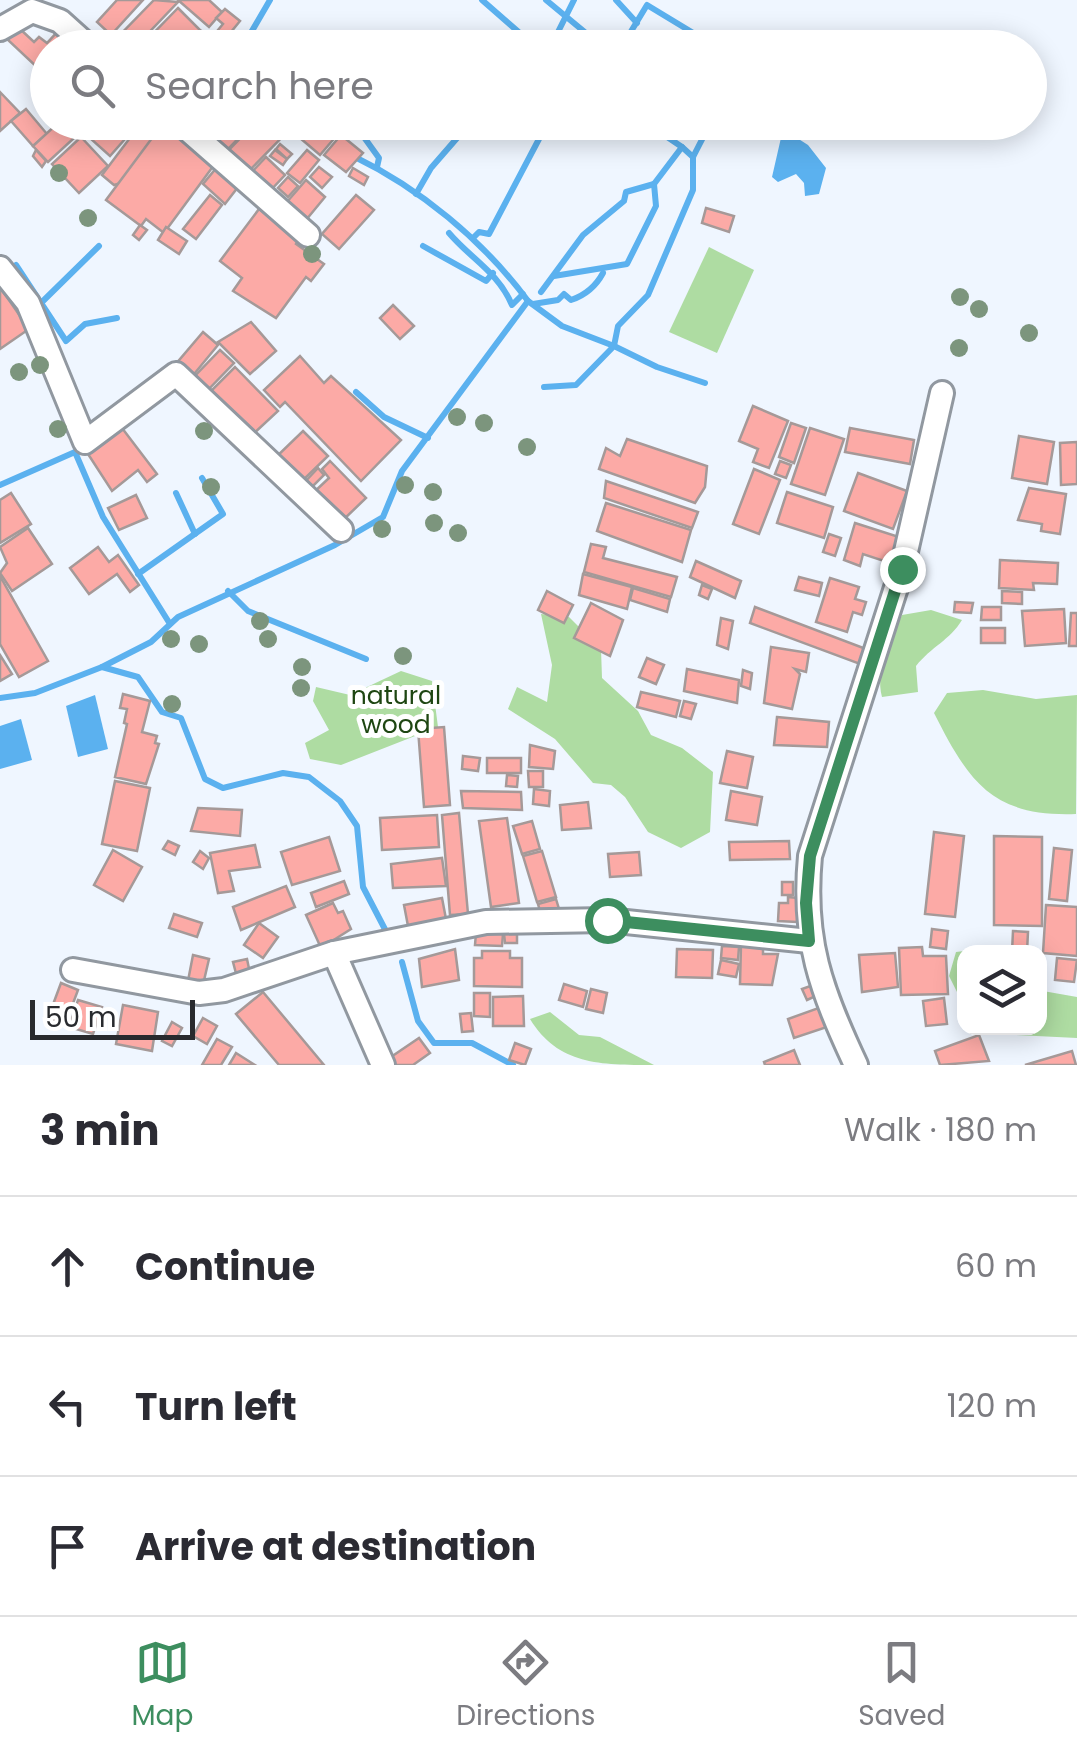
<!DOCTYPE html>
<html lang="en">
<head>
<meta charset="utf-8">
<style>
  body { margin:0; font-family:Poppins,sans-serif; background:#f7f7f7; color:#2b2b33 }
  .controls { position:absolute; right:30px; bottom:30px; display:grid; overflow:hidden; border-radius:20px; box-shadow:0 5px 25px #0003 }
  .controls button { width:90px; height:90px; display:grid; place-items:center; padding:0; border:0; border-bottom:2px solid #e1e1e2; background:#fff; color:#2b2b33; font:50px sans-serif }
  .scale { position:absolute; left:30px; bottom:25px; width:165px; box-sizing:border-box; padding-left:10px; border:5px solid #282a2e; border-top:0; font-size:28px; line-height:35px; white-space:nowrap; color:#282a2e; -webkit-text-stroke:8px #fff; paint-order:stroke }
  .stop { position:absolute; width:30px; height:30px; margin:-22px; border:8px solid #3d8e5f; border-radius:50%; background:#fff }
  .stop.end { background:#3d8e5f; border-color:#fff; box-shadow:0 2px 10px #0008 }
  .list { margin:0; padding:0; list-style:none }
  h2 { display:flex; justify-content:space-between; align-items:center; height:130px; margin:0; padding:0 40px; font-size:42px }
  h2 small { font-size:32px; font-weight:400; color:#7c7c81 }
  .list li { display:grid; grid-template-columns:65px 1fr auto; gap:30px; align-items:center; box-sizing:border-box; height:140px; padding:0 40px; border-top:2px solid #e1e1e2 }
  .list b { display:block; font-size:38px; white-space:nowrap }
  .list em { font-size:32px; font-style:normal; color:#7c7c81 }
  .icon { flex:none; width:55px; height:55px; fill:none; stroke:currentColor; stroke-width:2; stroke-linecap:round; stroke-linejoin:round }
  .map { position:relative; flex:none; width:1077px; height:1065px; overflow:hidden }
  .search { position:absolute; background:#fff; box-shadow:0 5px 25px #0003; left:30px; right:30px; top:30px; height:110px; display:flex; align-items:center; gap:25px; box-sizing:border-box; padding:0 35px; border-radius:55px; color:#7c7c81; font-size:38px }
  .sheet { height:550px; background:#fff }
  nav { display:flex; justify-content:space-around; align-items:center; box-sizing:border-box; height:140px; border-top:2px solid #e1e1e2; background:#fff; font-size:28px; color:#7c7c81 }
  nav a { display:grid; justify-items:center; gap:5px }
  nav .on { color:#3d8e5f }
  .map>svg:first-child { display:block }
  .green { fill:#aedca2 }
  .water { fill:#5bb1ef }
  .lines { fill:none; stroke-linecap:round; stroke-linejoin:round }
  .stream { stroke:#5bb1ef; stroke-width:6 }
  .building { fill:#fcaaa6; stroke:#a59998; stroke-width:2.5 }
  .minor-casing { stroke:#9198a0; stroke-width:28 }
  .minor { stroke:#fff; stroke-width:22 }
  .tree { fill:#7c957d }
  .route { stroke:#3d8e5f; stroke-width:12 }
  .labels { text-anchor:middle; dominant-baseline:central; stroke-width:10; stroke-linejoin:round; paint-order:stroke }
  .park-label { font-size:25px; fill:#1e4612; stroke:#fff }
</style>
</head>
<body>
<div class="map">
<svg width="1077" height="1065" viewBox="0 0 1077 1065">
  <rect width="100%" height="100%" fill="#eff6ff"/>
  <g class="green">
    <path d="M709 247 754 270 717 353 669 332Z"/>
    <path d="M931 610 962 620C950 640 931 647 916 666L918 692 882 697C875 669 890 640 902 615Z"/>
    <path d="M541 614 569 617 601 649 602 678 638 711 651 735 682 748 713 772 710 832 681 848 648 832 625 797 611 785 593 783 555 739 508 709 517 687 547 702 552 665Z"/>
    <path d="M401 671 432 681 438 727 341 765 310 759 305 743 329 730 313 701 316 687 350 695Z"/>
    <path d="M983 690 1036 699 1077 695 1076 814C992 817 969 782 934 713L947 693Z"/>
    <path d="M998 947 1008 952H964V1006L949 976 956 952Z"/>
    <path d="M1040 983 1043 991 1077 997V1038L997 1034 987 1028H1040Z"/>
    <path d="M550 1012 579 1035 600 1037 654 1065C600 1065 558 1065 530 1019Z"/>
  </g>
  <g class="water">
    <path d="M783 129 808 145 826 168 819 194 805 196 804 183 796 174 778 182 772 177Z"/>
    <path d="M95 695 108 749 78 757 66 706Z"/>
    <path d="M21 719 32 760 0 769V726Z"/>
  </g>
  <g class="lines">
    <g class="stream">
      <path d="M482 0 537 48"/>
      <path d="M546 0 604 48"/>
      <path d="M616 0 637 23"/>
      <path d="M248 34 276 37 283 48"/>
      <path d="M631 35 661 48"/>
      <path d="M335 40 343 48"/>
      <path d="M242 48 270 0"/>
      <path d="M550 48 574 0"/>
      <path d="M621 48 647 5 718 48"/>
      <path d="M760 48V47"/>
      <path d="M353 122 379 158 377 167"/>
      <path d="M645 122 682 147"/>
      <path d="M353 156C419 188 482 239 528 301"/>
      <path d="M416 194 431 168 471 122"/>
      <path d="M449 233C471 259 498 272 512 305L523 294"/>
      <path d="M473 238 479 232 489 234 539 139V122"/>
      <path d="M423 246 486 281 493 273"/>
      <path d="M16 265 66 341 85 324 117 318"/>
      <path d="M554 276 627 264 656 206 654 184"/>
      <path d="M541 292 583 235 624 201 626 192 654 184 682 147 693 157"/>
      <path d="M42 302 99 246"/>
      <path d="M533 304 558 300 564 294 571 300C586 295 596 286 603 273"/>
      <path d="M544 387 576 385 614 346 657 367 705 383"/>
      <path d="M356 392 384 417 428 438"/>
      <path d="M0 485 75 452 103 517 170 624"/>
      <path d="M176 493 195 534"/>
      <path d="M138 574 223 514 202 478"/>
      <path d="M228 591 248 611 366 659"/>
      <path d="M102 667 138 677 162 712 181 718 205 779 223 788 283 773 309 777 340 801 357 826 363 887 389 937"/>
      <path d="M0 698 35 693 102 667 151 642 178 617 335 545 383 517 402 471 528 301 562 326 614 346 618 326 648 295 693 190V157L711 122"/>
      <path d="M402 962 418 1021 434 1043H472L513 1065"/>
    </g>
  </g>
  <g class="building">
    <path d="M117 0H143L111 35 97 22Z"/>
    <path d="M154 0 178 2 134 48H123L115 40Z"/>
    <path d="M178 0H209L222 12 209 27Z"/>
    <path d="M178 8 201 31 185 48H139Z"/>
    <path d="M225 9 240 21 222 43 213 36 223 24 216 18Z"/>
    <path d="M19 28 34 42 39 37 47 43 59 30 73 48H48V69L44 66 40 70 8 40Z"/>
    <path d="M201 31 217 48H185Z"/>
    <path d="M0 92 20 113 0 131Z"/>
    <path d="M26 109 47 134 33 146 11 121Z"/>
    <path d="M59 122H80L85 128 48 162 33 146Z"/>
    <path d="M89 122H117L104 136Z"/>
    <path d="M106 122H140L110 156 91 139Z"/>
    <path d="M142 122 170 123 121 183 114 185 102 175Z"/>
    <path d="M164 122 217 161 164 233 146 219 141 226 106 200Z"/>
    <path d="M205 122H254L226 151 200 127Z"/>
    <path d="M256 122H283L290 129 249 171 228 151Z"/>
    <path d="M301 122 315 130 324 122 338 134 320 155 293 132Z"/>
    <path d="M341 135 363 153 346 172 324 155Z"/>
    <path d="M81 137 108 166 79 193 52 164Z"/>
    <path d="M280 144 292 154 287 159 276 149Z"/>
    <path d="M36 150 46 161 42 167 33 156Z"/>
    <path d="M275 150 287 159 283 165 270 156Z"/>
    <path d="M307 150 319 160 300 183 287 173Z"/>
    <path d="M266 157 285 175 269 192 250 174Z"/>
    <path d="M218 166 238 187 225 204 203 184Z"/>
    <path d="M319 167 332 177 322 188 310 177Z"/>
    <path d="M353 168 368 177 364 185 349 176Z"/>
    <path d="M288 177 298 186 288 197 278 188Z"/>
    <path d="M306 180 325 197 306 220 286 203Z"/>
    <path d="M210 195 222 205 196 239 183 229Z"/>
    <path d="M356 195 374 210 339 249 322 234Z"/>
    <path d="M706 208 734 216 729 232 702 223Z"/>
    <path d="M259 209 300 237 296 244 324 264 311 281 306 277 276 318 233 291 242 278 220 261Z"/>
    <path d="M140 225 147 230 139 240 133 235Z"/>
    <path d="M166 227 187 241 179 254 158 240Z"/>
    <path d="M0 287 29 329 0 349Z"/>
    <path d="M393 305 414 326 400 339 380 318Z"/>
    <path d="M251 322 276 351 250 374 218 342Z"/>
    <path d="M203 332 218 345 190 379 175 365Z"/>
    <path d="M220 350 234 363 204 394 190 381Z"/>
    <path d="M300 356 324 383 331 376 401 440 361 481 285 402 280 407 264 390Z"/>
    <path d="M235 367 278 411 250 437 207 395Z"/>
    <path d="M753 406 788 421 769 468 753 462 758 449 739 441Z"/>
    <path d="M791 423 806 428 794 463 779 457Z"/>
    <path d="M122 428 157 474 147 482 138 470 112 491 88 454Z"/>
    <path d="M810 428 844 439 825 495 791 484Z"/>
    <path d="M850 428 914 440 910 464 845 452Z"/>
    <path d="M303 431 328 456 298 485 274 459Z"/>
    <path d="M1019 436 1054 442 1047 484 1012 478Z"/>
    <path d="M627 439 707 466 705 487 695 503 599 469 606 448 620 456Z"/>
    <path d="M1077 442V484L1061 485 1060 443Z"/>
    <path d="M330 461 366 498 341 522 313 493 329 478 322 469Z"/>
    <path d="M780 461 791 465 786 478 775 474Z"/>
    <path d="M318 468 324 475 309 490 303 484Z"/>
    <path d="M754 469 780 480 759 534 733 524Z"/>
    <path d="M858 473 907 491 893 529 844 511Z"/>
    <path d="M606 481 698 512 692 528 604 498Z"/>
    <path d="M1029 488 1066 494 1060 534 1041 531 1042 524 1018 520Z"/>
    <path d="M787 492 833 507 824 538 777 523Z"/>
    <path d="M11 493 31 524 0 543V500Z"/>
    <path d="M136 495 147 518 119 530 108 508Z"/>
    <path d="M606 503 691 530 682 562 597 531Z"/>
    <path d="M855 523 899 537 890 563 863 554 860 566 844 560Z"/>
    <path d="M28 528 52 564 12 591 0 573 7 563 0 547Z"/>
    <path d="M829 534 841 538 835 556 823 552Z"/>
    <path d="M591 544 606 547 603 558 677 577 671 597 584 572Z"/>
    <path d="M98 547 109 562 118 555 139 585 130 592 117 574 89 594 70 568Z"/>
    <path d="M1000 560 1058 563 1057 584 1033 583 1034 590 999 588Z"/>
    <path d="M696 561 741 581 735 598 690 577Z"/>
    <path d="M583 574 632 587 627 609 579 595Z"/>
    <path d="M0 576 48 661 19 677 0 644Z"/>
    <path d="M799 577 822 583 819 596 795 590Z"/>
    <path d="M830 578 859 587 855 599 866 602 862 615 853 612 847 632 816 622Z"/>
    <path d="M702 585 712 589 708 599 699 595Z"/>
    <path d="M633 588 670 599 667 612 630 600Z"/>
    <path d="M547 591 573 605 564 623 538 610Z"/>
    <path d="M1002 591 1022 592V604L1002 603Z"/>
    <path d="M955 602 973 603 971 613 954 612Z"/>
    <path d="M591 603 623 620 610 656 574 638Z"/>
    <path d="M755 607 866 649 860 664 750 623Z"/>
    <path d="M982 607H1001V620H981Z"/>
    <path d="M1064 609 1066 643 1025 646 1022 611Z"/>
    <path d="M1071 613H1077V646H1069Z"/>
    <path d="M721 618 733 621 728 649 717 645Z"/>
    <rect x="981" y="628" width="24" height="15"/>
    <path d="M771 647 809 653 806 672 795 669 800 674 792 709 764 703Z"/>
    <path d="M0 655 12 674 0 681Z"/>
    <path d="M647 658 664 665 656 684 639 677Z"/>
    <path d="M687 669 739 680 737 703 684 691Z"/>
    <path d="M743 670 752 673 750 689 741 686Z"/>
    <path d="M641 692 680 701 676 717 637 707Z"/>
    <path d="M123 694 150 701 142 732 157 736 155 743 159 744 146 784 115 777 127 724 124 723 127 709 120 708Z"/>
    <path d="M684 701 696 704 691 719 680 716Z"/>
    <path d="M777 717 829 722 827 747 774 745Z"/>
    <path d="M444 727 450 805 424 807 418 729Z"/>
    <path d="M530 745 555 751 553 769 529 767Z"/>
    <path d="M727 751 753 757 747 788 720 783Z"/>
    <path d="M463 756 480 758 478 771 462 769Z"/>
    <rect x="487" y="758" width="34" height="15"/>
    <path d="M528 771H543V787H529Z"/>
    <path d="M507 775 518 776 517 787 506 786Z"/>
    <path d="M115 781 150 788 137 851 102 844Z"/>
    <path d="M534 789 550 791 549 806 533 804Z"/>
    <path d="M461 791 521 792 522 810 463 808Z"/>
    <path d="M731 791 762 797 757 825 726 820Z"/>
    <path d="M588 802 591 828 562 830 560 805Z"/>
    <path d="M198 808 242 810 240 836 191 831Z"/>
    <path d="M459 813 468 914 450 915 442 815Z"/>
    <path d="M437 815 439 847 382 850 380 818Z"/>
    <path d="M507 818 519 903 491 907 479 821Z"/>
    <path d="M532 821 540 849 522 854 513 826Z"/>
    <path d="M934 832 964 836 955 917 925 914Z"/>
    <path d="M994 836 1042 837V926L994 925Z"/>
    <path d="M329 837 340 871 292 885 281 852Z"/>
    <path d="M168 841 179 846 175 855 163 849Z"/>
    <path d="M789 841 790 859 730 860 729 842Z"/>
    <path d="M255 845 260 867 229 871 234 891 218 893 210 853Z"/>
    <path d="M1054 848 1072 850 1067 901 1049 899Z"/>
    <path d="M113 850 142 867 123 901 94 885Z"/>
    <path d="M200 851 209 858 203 869 193 862Z"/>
    <path d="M542 851 556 897 537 902 523 856Z"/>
    <path d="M639 852 641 875 610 877 608 854Z"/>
    <path d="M442 858 446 886 393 888 391 864Z"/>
    <path d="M344 881 349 894 316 907 311 893Z"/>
    <rect x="782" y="882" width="11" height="13"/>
    <path d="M286 886 295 907 241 930 233 907Z"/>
    <path d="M788 897 798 898 797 922 778 921 779 903H788Z"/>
    <path d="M442 898 446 919 408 926 404 905Z"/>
    <path d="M556 899 559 909 541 914 538 904Z"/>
    <path d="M333 903 338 913 343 911 351 929 321 948 306 915Z"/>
    <path d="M1046 905 1077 907V956L1043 953Z"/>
    <path d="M174 914 202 923 197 937 169 928Z"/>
    <path d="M259 923 278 937 263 958 244 945Z"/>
    <path d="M932 929 948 931 946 949 930 947Z"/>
    <path d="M1013 931 1028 932 1027 952H1012Z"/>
    <path d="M476 933 503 934 502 946 475 945Z"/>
    <path d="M504 934H517V943H505Z"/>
    <path d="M741 945 763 946V954H778L772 985 740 984Z"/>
    <path d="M722 946 739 947 738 960 721 958Z"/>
    <path d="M922 947 923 956H946L948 994 901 995 899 948Z"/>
    <path d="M455 949 459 980 422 987 419 959Z"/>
    <path d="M677 949 713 950 712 978 676 977Z"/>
    <path d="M482 951H510V958H522V987L474 986V958H482Z"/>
    <path d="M895 953 898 987 862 992 859 955Z"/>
    <path d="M193 955 209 959 202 989 187 986Z"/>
    <path d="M1057 958 1077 960 1074 982 1055 980Z"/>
    <path d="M247 959 251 978 238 981 233 962Z"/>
    <path d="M721 960 739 964 736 977 718 974Z"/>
    <path d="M61 983 78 990 65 1025 48 1018Z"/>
    <path d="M564 984 587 991 583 1007 559 1000Z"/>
    <path d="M813 985 818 995 807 1000 802 989Z"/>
    <path d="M591 989 607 993 603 1013 586 1009Z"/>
    <path d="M263 992 324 1065H279L236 1014Z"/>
    <path d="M474 993H490V1017L474 1016Z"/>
    <path d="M523 996 524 1026H493V997Z"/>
    <path d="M944 998 947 1024 926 1026 923 1001Z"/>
    <path d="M78 1000 102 1007 93 1034 69 1027Z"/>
    <path d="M123 1005 158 1012 152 1051 116 1044Z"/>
    <path d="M824 1006 830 1026 794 1038 788 1019Z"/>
    <path d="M471 1013 473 1031 462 1032 460 1014Z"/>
    <path d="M203 1018 217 1026 207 1044 193 1036Z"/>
    <path d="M172 1022 182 1028 172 1046 162 1041Z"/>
    <path d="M979 1035 989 1061 940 1065 935 1051Z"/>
    <path d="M419 1038 430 1053 413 1065H388L385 1061Z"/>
    <path d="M217 1039 232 1047 221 1065H202Z"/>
    <path d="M515 1043 531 1049 525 1065 509 1060Z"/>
    <path d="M794 1050 800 1065H765L764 1062Z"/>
    <path d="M1072 1051 1076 1065H1025Z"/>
    <path d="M236 1053 255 1065H229Z"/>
  </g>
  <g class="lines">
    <defs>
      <g id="minor">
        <path d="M0 29 32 11 60 21 90 48"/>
        <path d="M179 122 308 235"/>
        <path d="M0 268 28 303 85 442 176 374 341 530"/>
        <path d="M334 953 383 1065"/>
        <path d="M73 970 199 993 224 990 334 953 486 922 607 920 809 941"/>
        <path d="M856 1065C821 990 802 940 810 856L902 569 942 393"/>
      </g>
    </defs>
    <use href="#minor" class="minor-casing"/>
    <use href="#minor" class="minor"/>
  </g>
  <g class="tree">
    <circle cx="59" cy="173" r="9"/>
    <circle cx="88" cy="218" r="9"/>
    <circle cx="312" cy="254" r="9"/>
    <circle cx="960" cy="297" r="9"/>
    <circle cx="979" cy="309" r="9"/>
    <circle cx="1029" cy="333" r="9"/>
    <circle cx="959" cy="348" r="9"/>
    <circle cx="40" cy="365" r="9"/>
    <circle cx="19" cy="372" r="9"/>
    <circle cx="457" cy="417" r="9"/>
    <circle cx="484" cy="423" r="9"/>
    <circle cx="58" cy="429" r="9"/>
    <circle cx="204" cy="431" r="9"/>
    <circle cx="527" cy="447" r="9"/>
    <circle cx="405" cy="485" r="9"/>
    <circle cx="211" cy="487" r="9"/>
    <circle cx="433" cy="492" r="9"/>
    <circle cx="434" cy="523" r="9"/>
    <circle cx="382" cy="529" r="9"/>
    <circle cx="458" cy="533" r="9"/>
    <circle cx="260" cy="621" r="9"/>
    <circle cx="171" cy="639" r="9"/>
    <circle cx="268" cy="639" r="9"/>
    <circle cx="199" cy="644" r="9"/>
    <circle cx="403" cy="656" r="9"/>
    <circle cx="302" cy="667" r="9"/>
    <circle cx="301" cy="688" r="9"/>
    <circle cx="172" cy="704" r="9"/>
  </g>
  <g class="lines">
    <path class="route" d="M607 920 809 941 806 903 810 856 902 569"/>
  </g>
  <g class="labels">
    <g class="park-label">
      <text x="396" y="695">natural<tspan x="396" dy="29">wood</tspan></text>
    </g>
  </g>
</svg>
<div class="controls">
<button><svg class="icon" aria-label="layers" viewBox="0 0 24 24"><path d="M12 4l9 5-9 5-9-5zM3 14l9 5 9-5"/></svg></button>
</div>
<div class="scale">50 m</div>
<div class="stop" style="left:607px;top:920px"></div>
<div class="stop end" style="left:902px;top:569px"></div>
<div class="search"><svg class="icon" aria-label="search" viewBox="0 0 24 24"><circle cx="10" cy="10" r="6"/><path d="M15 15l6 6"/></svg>Search here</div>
</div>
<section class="sheet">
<h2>3 min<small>Walk · 180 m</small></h2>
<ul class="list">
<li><svg class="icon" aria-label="ahead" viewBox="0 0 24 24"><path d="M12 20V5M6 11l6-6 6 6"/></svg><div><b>Continue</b></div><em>60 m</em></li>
<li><svg class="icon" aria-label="left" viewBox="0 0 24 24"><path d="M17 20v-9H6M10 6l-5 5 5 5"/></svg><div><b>Turn left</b></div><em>120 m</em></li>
<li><svg class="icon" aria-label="arrive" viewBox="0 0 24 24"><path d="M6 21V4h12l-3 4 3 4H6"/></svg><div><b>Arrive at destination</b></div></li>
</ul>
</section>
<nav>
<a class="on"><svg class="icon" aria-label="map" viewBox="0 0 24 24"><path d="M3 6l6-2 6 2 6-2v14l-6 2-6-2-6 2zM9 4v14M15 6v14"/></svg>Map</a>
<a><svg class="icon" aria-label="directions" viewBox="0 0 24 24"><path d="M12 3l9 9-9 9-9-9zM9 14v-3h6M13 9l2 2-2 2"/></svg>Directions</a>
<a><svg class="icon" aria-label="saved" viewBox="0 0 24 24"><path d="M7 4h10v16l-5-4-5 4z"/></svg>Saved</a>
</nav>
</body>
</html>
